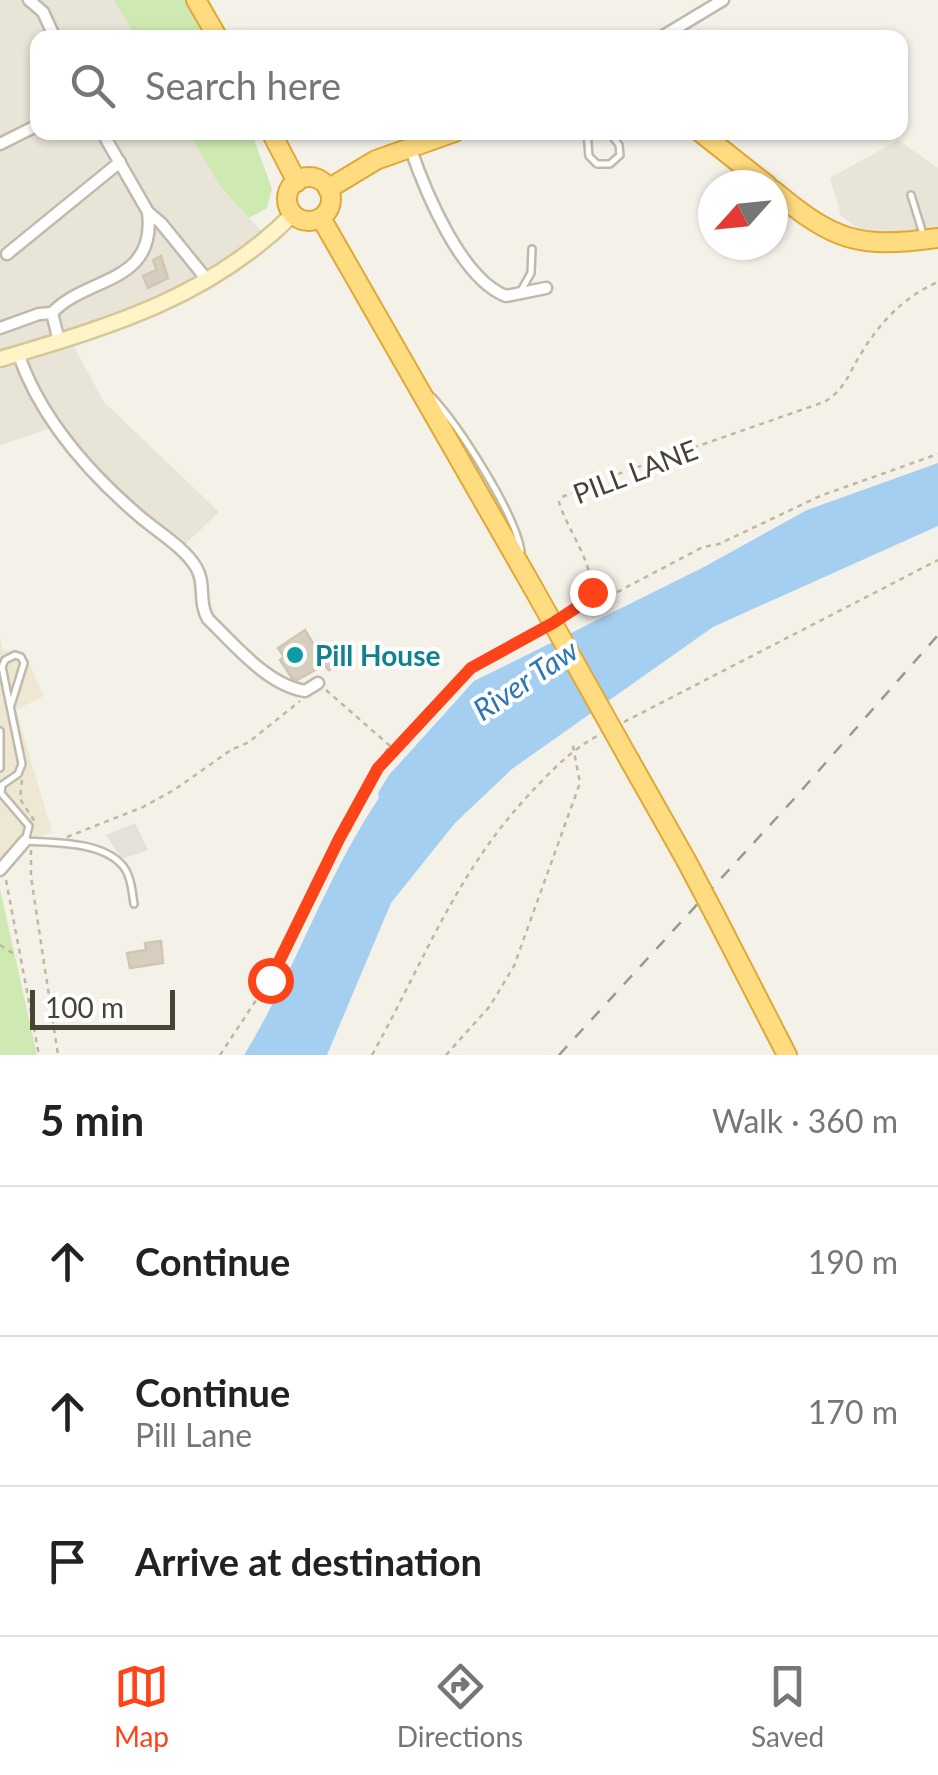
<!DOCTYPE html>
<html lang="en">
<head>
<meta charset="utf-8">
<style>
  body { margin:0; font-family:Lato,sans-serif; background:#f6f6f6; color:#222 }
  .compass { position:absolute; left:698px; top:170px; width:90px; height:90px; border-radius:50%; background:#fff; box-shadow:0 2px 8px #0004; rotate:243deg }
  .scale { position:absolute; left:30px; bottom:25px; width:145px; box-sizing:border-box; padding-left:10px; border:5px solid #484237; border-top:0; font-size:28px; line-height:35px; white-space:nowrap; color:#484237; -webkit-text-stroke:8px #fff; paint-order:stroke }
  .stop { position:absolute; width:30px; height:30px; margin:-22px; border:8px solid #fc4418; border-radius:50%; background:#fff }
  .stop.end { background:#fc4418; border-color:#fff; box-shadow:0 2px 10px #0008 }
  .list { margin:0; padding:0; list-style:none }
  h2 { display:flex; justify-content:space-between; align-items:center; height:130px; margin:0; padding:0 40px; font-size:42px }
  h2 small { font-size:32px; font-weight:400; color:#767676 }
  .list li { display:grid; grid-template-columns:65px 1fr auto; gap:30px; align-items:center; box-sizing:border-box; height:150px; padding:0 40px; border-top:2px solid #e0e0e0 }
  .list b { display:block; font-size:38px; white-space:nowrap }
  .list p { margin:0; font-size:32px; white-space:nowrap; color:#767676 }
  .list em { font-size:32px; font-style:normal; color:#767676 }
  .icon { flex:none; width:55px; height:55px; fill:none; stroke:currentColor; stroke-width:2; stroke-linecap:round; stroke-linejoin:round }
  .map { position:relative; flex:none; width:938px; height:1055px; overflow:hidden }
  .search { position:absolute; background:#fff; box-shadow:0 2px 8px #0004; left:30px; right:30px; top:30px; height:110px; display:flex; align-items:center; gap:25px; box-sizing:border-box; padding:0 35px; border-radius:20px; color:#767676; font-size:38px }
  .sheet { height:580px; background:#fff }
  nav { display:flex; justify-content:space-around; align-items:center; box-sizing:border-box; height:140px; border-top:2px solid #e0e0e0; background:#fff; font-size:28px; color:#767676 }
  nav a { display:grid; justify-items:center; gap:5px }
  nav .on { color:#fc4418 }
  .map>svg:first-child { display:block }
  .residential { fill:#e8e4d7 }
  .industrial { fill:#e4e0da }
  .education { fill:#eee7d3 }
  .green { fill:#cee9b1 }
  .water { fill:#a5cff1 }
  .building { fill:#d6cebe; stroke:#d1c6b1; stroke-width:2.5 }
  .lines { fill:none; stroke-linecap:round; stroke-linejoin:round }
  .service-casing { stroke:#c0baab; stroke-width:10 }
  .minor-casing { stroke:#c0baab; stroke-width:15 }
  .secondary-casing { stroke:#d5c798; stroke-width:19 }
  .trunk-casing { stroke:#dfa938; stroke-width:22 }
  .path { stroke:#c2b69c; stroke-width:2.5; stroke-dasharray:5 5; stroke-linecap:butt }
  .service { stroke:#fff; stroke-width:5 }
  .minor { stroke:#fff; stroke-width:10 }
  .secondary { stroke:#fff4c8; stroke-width:14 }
  .trunk { stroke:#ffdc80; stroke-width:18 }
  .rail { stroke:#989898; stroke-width:2.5; stroke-dasharray:12 12; stroke-linecap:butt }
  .trunk-bridge-casing { stroke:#dfa938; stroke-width:22; stroke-linecap:butt }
  .trunk-bridge { stroke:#ffdc80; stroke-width:18 }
  .route { stroke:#fc4418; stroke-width:12 }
  .culture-dot { fill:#0f9aa8; stroke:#fff; stroke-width:4 }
  .labels { text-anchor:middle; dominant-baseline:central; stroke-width:8; stroke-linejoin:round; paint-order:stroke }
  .street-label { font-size:28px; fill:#484237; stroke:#fff }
  .culture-label { font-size:28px; font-weight:bold; fill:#0d838f; stroke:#fff; text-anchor:start }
  .water-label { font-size:30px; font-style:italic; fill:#2e77b6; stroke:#fff }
</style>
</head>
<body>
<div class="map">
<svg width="938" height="1055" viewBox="0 0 938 1055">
  <rect width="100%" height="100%" fill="#f4f1e9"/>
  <g class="residential">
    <path d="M0 0H114L136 37 38 38V132L189 133 219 185 262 232 226 261 170 292 71 329 74 347 104 402 219 512 177 552 110 493 51 428 0 445Z"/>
    <path d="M898 140 938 168V229L888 234 860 230 841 216 830 178Z"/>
  </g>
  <path class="industrial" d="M135 823 148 850 122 859 106 835Z"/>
  <path class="education" d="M0 636 3 651 17 650 25 655 44 696 16 710 52 832 8 850 0 859Z"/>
  <g class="green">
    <path d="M114 0H186L208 37H136Z"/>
    <path d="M189 133H259L253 136 272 189 267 208 249 218 219 185Z"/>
    <path d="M0 889 37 1055H0Z"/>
  </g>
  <path class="water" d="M938 463V526L713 627 512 769 455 823 391 903 327 1055H244C295 972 325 878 379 798L378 793 389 775 474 681 702 568 807 510Z"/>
  <g class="building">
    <path d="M161 256 168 278 148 288 143 276 157 270 153 260Z"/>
    <path d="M305 630 319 654 326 650 336 665 329 670 324 665 297 680 292 678 280 660 284 657 278 648Z"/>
    <path d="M161 941 163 963 130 968 127 953 146 950 145 943Z"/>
  </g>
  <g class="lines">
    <defs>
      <g id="service">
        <path d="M587 132 589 156 597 164H610L620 155 619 145 609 132"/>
        <path d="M911 195 924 237"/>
        <path d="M522 289 531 273 532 249"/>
        <path d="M432 397C459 426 515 513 521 551"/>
        <path d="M11 705 24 663 21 657 15 655 5 660 2 667 22 764 18 774 2 785 1 793 29 826 25 841C55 843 102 841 123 866 131 876 132 891 134 904"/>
        <path d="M0 731V768"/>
      </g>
      <g id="minor">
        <path d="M29 0 43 12 55 38"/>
        <path d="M660 38 723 0"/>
        <path d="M102 132 148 212 161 223 208 281"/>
        <path d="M0 144 38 125"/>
        <path d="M410 147C425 191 461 279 506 296L546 288"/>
        <path d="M7 254 120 162"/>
        <path d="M0 328 39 314 52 313"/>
        <path d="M59 341 52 313C86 276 157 285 148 212"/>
        <path d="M18 353C40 418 87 471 138 515 155 530 184 547 196 567 206 583 198 603 208 619 234 644 267 685 305 691L318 683"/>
        <path d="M0 870 25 841"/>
      </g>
      <path id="secondary" d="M0 359C111 326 209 298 293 214"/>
      <g id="trunk">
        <path d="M196 0 218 38"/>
        <path d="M271 132 297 182"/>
        <path d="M700 132 767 185"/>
        <circle cx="309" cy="199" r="22"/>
        <path d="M328 189 376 160 455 132"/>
        <path d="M773 190C834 241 858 249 938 238"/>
        <path d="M321 218 532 586"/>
        <path d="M630 761 686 860"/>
        <path d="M715 915 787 1055"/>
      </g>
    </defs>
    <use href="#service" class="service-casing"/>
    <use href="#minor" class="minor-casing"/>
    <use href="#secondary" class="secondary-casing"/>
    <use href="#trunk" class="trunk-casing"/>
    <g class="path">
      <path d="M563 615 588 600C601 572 567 531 559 502L562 497 615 475 824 402C846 389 849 372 862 352 881 321 905 296 938 282"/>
      <path d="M564 620 703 547 719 544 820 496 938 454"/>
      <path d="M326 690 389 745 398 747"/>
      <path d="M624 722 938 560"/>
      <path d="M381 762 388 747"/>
      <path d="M22 780 20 799 35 822"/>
      <path d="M67 837 143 807 174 790 231 750 249 742 300 701"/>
      <path d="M31 850V877L58 1055"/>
      <path d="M6 880 39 1055"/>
      <path d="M0 945 17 956"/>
      <path d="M220 1055 270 979 339 839 378 768 471 668 540 631"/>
      <path d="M372 1055C427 956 458 866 540 783 559 763 575 748 599 735"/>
      <path d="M446 1055 490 1006 514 966 580 783 572 741"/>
    </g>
    <use href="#service" class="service"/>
    <use href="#minor" class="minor"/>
    <use href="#secondary" class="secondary"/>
    <use href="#trunk" class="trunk"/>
    <path class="rail" d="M559 1055 793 800 938 635"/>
    <defs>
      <g id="trunk-bridge">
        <path d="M532 586 630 761"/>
        <path d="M686 860 715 915"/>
      </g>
    </defs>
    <use href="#trunk-bridge" class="trunk-bridge-casing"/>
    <use href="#trunk-bridge" class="trunk-bridge"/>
  </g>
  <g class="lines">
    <path class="route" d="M270 980 339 839 378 768 471 668 553 623 588 600 592 592"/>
  </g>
  <circle class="culture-dot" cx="295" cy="655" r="10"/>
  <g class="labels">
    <g class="street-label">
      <text transform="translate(635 471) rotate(-21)">PILL LANE</text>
    </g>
    <g class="culture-label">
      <text x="315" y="655">Pill House</text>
    </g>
    <g class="water-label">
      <text transform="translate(525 679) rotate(-34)">River Taw</text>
    </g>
  </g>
</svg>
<svg class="compass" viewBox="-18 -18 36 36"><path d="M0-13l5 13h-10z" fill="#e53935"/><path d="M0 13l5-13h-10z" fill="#767676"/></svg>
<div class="scale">100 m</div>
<div class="stop" style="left:270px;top:980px"></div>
<div class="stop end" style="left:592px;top:592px"></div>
<div class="search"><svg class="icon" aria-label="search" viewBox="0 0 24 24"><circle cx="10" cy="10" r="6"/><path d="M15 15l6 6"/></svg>Search here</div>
</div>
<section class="sheet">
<h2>5 min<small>Walk · 360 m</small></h2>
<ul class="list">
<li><svg class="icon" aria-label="ahead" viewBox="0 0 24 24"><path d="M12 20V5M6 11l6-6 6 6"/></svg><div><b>Continue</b></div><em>190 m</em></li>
<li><svg class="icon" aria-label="ahead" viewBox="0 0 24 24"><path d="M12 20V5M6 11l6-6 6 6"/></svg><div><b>Continue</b><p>Pill Lane</p></div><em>170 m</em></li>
<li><svg class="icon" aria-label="arrive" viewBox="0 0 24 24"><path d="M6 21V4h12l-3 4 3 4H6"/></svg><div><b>Arrive at destination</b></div></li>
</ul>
</section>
<nav>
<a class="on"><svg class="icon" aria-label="map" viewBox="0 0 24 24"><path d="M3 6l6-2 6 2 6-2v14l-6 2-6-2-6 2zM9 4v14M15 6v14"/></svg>Map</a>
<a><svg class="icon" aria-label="directions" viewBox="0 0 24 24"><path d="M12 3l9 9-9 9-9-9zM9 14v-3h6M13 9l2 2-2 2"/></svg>Directions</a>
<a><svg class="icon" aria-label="saved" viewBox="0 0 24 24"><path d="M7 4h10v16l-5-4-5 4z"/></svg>Saved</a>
</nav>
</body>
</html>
